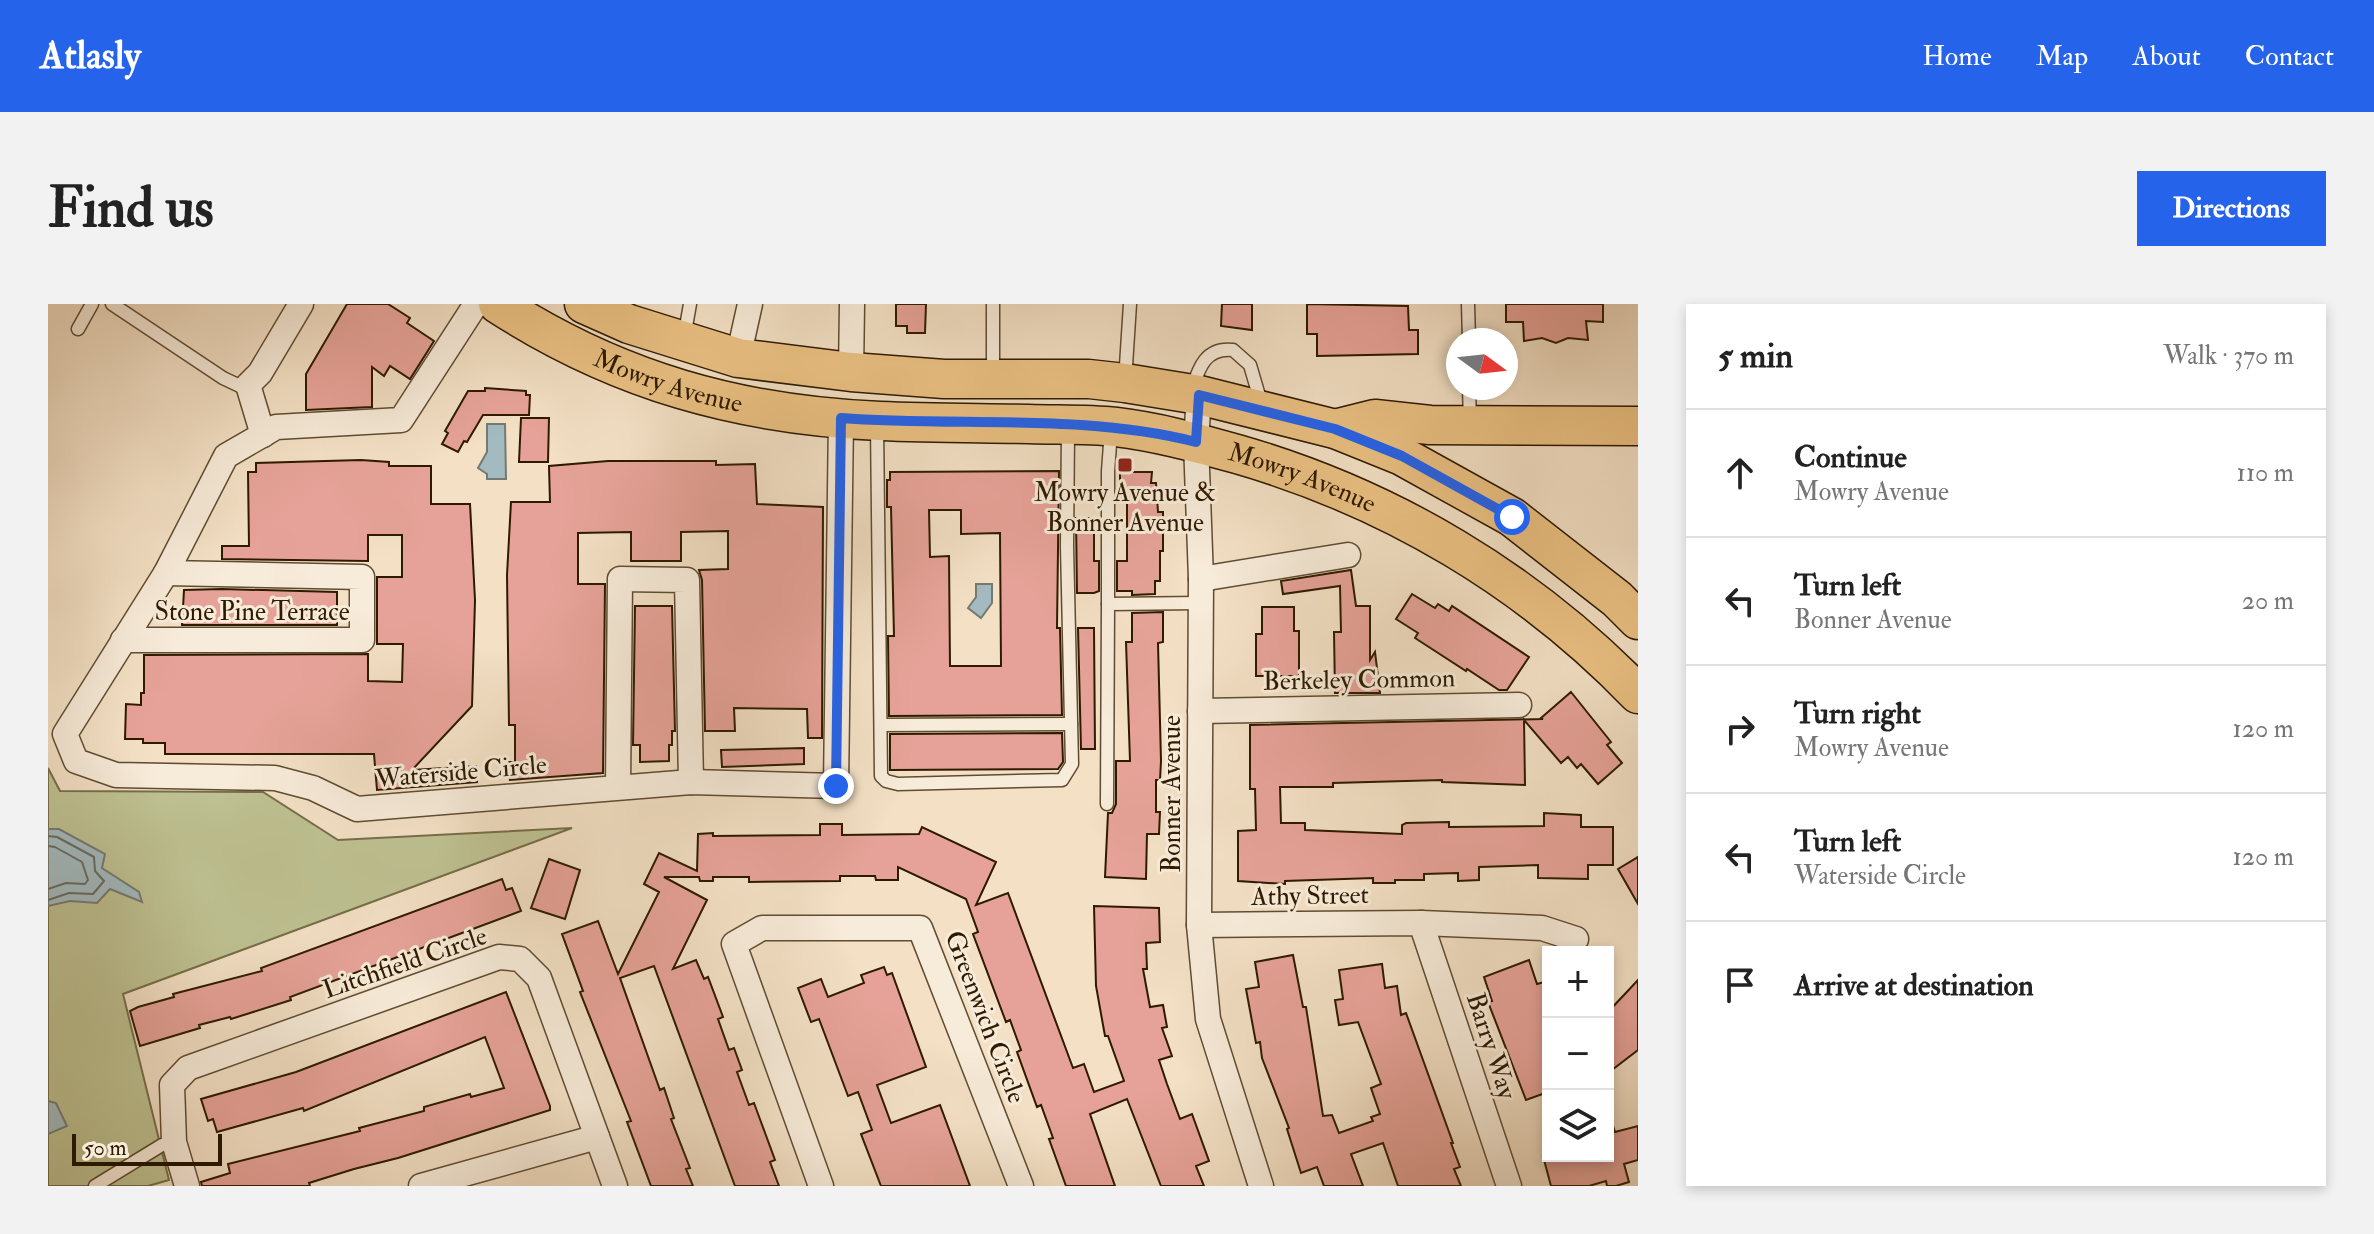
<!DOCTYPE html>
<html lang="en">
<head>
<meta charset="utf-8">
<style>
  body { margin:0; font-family:"IM FELL Double Pica",serif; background:#f2f2f2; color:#222 }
  .controls { position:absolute; right:24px; bottom:24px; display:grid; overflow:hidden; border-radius:0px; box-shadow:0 4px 12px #0003 }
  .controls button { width:72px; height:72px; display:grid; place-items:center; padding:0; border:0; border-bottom:2px solid #e0e0e0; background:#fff; color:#222; font:40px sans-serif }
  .compass { position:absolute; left:1398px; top:24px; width:72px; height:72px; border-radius:50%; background:#fff; box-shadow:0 4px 12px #0003; rotate:105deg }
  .scale { position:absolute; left:24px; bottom:20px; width:150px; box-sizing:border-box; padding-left:8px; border:4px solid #2e1a00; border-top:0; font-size:22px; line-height:28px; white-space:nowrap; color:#2e1a00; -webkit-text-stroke:6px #f7ebd9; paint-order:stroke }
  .stop { position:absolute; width:24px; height:24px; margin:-18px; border:6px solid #2563eb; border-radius:50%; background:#fff }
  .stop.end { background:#2563eb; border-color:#fff; box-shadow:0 2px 8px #0008 }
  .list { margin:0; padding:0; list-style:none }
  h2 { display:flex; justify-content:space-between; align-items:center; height:104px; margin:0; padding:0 32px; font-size:34px }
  h2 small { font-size:26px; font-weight:400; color:#767676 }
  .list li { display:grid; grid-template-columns:52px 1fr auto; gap:24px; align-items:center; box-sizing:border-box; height:128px; padding:0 32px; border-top:2px solid #e0e0e0 }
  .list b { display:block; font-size:30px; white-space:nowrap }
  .list p { margin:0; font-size:26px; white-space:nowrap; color:#767676 }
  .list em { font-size:26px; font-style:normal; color:#767676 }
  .icon { flex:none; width:44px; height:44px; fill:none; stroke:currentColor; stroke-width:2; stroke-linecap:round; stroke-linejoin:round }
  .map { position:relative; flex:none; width:1590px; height:882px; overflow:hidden; border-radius:0px }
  header { display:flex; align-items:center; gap:48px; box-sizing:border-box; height:112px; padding:0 40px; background:#2563eb; color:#fff }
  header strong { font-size:38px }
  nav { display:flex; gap:44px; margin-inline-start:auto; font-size:28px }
  .intro { display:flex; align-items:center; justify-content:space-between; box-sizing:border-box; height:192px; padding:0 48px }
  h1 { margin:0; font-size:56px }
  .button { padding:20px 36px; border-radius:0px; background:#2563eb; color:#fff; font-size:28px; font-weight:700 }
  main { display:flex; gap:48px; padding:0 48px }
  aside { flex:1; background:#fff; border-radius:0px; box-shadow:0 4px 12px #0003 }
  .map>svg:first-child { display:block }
  .green { fill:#bec192; stroke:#766e49; stroke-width:2 }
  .water { fill:#a2bac0; stroke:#747a73; stroke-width:2 }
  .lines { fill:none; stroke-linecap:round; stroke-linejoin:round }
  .shore { stroke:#686a60; stroke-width:2 }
  .building { fill:#e6a298; stroke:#2e1a00; stroke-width:2; fill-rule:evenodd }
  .service-casing { stroke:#5f4c31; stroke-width:15 }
  .minor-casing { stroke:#5f4c31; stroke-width:27 }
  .primary-casing { stroke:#2e1a00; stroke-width:41 }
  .service { stroke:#f7ebd9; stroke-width:12 }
  .minor { stroke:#f7ebd9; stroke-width:24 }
  .primary { stroke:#eac082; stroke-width:38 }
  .route { stroke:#2563eb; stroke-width:10 }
  .poi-dot { fill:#8f2418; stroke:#f7ebd9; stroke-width:3 }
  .labels { text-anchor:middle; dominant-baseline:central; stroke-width:6; stroke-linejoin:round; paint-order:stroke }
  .street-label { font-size:26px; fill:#2e1a00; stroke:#f7ebd9 }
  .poi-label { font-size:26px; fill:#2e1a00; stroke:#f7ebd9 }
</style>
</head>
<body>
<header>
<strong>Atlasly</strong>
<nav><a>Home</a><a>Map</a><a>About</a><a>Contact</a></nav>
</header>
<div class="intro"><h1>Find us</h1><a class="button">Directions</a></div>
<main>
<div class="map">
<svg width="1590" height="882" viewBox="0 0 1590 882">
  <rect width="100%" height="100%" fill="#f3e0c5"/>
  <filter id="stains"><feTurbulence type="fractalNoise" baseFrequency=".0025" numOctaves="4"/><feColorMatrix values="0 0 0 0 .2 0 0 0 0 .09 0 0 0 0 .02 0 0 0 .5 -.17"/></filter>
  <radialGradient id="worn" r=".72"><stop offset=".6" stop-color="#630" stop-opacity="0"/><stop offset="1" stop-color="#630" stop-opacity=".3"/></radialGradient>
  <path class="green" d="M0 464 12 487 215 488 290 536 524 524 75 690 121 876 100 882H0Z"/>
  <g class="water">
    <path d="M439 120H457L458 175H439V170L430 164 439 148Z"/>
    <path d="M928 280H944V299L933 314 920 304 928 293Z"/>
    <path d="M0 525H11L57 550 54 564 91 588 94 598 62 585 49 599 22 597 0 602Z"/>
    <path d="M0 797 8 799 19 822 0 830Z"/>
  </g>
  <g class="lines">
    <g class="shore">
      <path d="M0 532 9 533 46 553 47 567 56 577 45 590 21 589 0 596"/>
      <path d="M0 542 7 543 34 558 40 576 37 580 18 579 0 585"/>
    </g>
  </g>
  <g class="building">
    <path d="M299 0H340L362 14 359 19 386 37 362 75 342 62 336 72 324 63V103L258 106V70Z"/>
    <path d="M848 0H878L877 29H859V22H848Z"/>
    <path d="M1174 0H1204V26L1173 22Z"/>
    <path d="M1259 0 1360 2 1361 26H1370V50L1269 52V30H1259Z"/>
    <path d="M1458 0H1555V18L1538 17 1540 36 1520 34 1508 39 1494 34 1476 37 1475 18H1458Z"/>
    <path d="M437 84 478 87V91H482L481 111H435L419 138 416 137 410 148 394 140 400 129 397 127 420 87H437Z"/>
    <path d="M473 114H501L500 158H471Z"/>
    <path d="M313 156 341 158V162H383V200H422L427 296 424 402 364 466 428 462 429 478 329 486 326 450H117V439H95V435H77L78 400 93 401V389H96V351L320 350V377L354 378 355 340H329V273H354V231H320V257L174 255V242H201L200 168H208V159Z"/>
    <path d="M560 157H668V161L707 160 709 200 775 203 774 434H760L759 405 686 404 687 427H657L654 276 651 266 680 265V227L633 228V257H583V228L530 229V280H557L555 469 462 476 460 458H467V421H461L459 271 463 198H502L501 162Z"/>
    <path d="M1011 167 1009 324H1012L1014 411 841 412 840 332H846L843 203H839V176H842V168ZM881 206H913V230L952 229 953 362H902L901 252 882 253Z"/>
    <path d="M1072 168H1104L1103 179H1108L1110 208H1115V247H1112V277H1107V290L1084 291V287H1069V257H1079V198H1072Z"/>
    <path d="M1028 214H1046V257H1051V287L1046 289H1029Z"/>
    <path d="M1303 266 1308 302H1322V356L1327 348 1332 389H1287L1286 328H1293L1292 282 1235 290 1233 277Z"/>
    <path d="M174 285 289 288V321H134L136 286Z"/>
    <path d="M1364 290 1387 304 1390 300 1401 307 1404 302 1481 353 1459 386H1451L1419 365 1418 367 1367 334 1370 329 1348 315Z"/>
    <path d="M587 302H624L627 427H624V441H621V457L592 458V441H585Z"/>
    <path d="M1214 303H1246V327H1251V372H1208V330H1214Z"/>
    <path d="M1115 308V338L1110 339 1113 457 1112 476H1108V508H1112L1111 530H1099L1098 575 1057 573 1060 509H1064L1068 500V457H1082L1078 338H1084V309Z"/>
    <path d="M1030 324H1046L1047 445H1033Z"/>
    <path d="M1523 388 1563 438 1559 441 1574 459 1550 480 1533 460 1529 464 1520 453 1513 459 1476 416 1477 481 1394 478V476L1285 479V483H1232L1233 519H1257V526L1354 530V521L1358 519 1401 518V523L1496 522V509L1533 511V523H1565V561H1540V575L1490 574V561L1431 563V576L1410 577V569L1376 570V576H1347V579H1325V574L1237 577V580L1190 577V527L1208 526 1207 485H1202V421L1495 415 1493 414Z"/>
    <path d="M1014 429 1015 458 1010 465 842 466V430Z"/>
    <path d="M756 444V460L674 463 673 446Z"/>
    <path d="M772 520H794V531L871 530 874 523 948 558 928 601 960 589 1025 764 1036 760 1046 788 1076 777 1060 732H1057L1048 682 1046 602 1111 604 1112 638 1098 639 1099 665H1095L1102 703 1115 701 1119 723 1114 724 1124 752 1111 756 1119 780 1132 815 1144 810 1161 857 1148 862 1156 882H1113L1079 795 1042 810 1067 882H1018L1001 835 1005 834 993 801 989 803 969 748 973 746 962 716 958 718 925 630 930 628 918 595 850 563V576H828L827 572H792V577L701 578V573H665V577H652L651 573H616L659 596 625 665 648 656 656 675 660 673 675 713 670 715 681 746 686 744 694 766 689 768 701 801 706 799 727 856 722 858 731 882H687L606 662 572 674 612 786 616 784 626 814 623 815 642 864 638 865 645 882H603L579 818 583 817 532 688 535 687 514 630 550 617 570 670 611 588 596 580 611 549 649 567 650 530 665 529V532L772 531Z"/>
    <path d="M1590 553V600L1570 565Z"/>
    <path d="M501 555 532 566 517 615 483 604Z"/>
    <path d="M454 575 458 586 464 584 473 607 242 693 243 696 183 715 182 713 151 721 152 724 92 742 82 707 90 703 126 693 125 690 214 667 213 664Z"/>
    <path d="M1245 651 1255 703H1258L1275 812 1284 811 1291 829 1325 817 1323 813 1332 810 1323 784 1333 780 1310 718 1291 721 1287 696 1295 695 1291 666 1334 660 1337 684 1349 682 1353 711 1358 709 1405 839H1403L1412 863 1406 865 1413 882H1350L1335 839 1303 850 1315 882H1276L1269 863 1253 869 1239 825 1241 824 1214 754 1212 738 1208 739 1198 685 1211 683 1207 658Z"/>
    <path d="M1481 656 1489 680 1500 677V696L1496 698 1500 710V788L1478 796 1440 698 1444 697 1436 673Z"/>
    <path d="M836 663 839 671 844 669 878 763 829 781 843 819 892 801 922 882H833L813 830 824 826 810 788 800 792 771 715 763 718 750 684 773 675 780 693 816 679 813 671Z"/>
    <path d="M1590 676V746L1560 769V708Z"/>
    <path d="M458 688 502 802V806L350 854 306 865 261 879 262 882H154L153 878 182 869 180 860 312 827 311 824 376 807V803L422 790 423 793 456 784 437 733 256 807 255 804 169 828 165 815 160 817 153 795 248 768Z"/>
    <path d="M1560 822H1565L1567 828 1590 822V856L1576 860 1581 878 1568 882H1559L1558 877 1541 882H1503L1495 852H1560Z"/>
  </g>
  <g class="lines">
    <defs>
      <g id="service">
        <path d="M64 0 175 74 194 83 200 81"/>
        <path d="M945 0V72"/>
        <path d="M1420 0 1421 36"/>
        <path d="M30 25 44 0"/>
        <path d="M636 34 642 0"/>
        <path d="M1077 77 1082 0"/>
        <path d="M1421 84 1422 117"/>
        <path d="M1144 85C1151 63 1158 43 1185 46L1202 61 1214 102"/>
        <path d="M829 120 833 472 838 477 850 480 1014 476 1024 460 1019 242 1020 126"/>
        <path d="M1060 300V167L1063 127"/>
        <path d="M833 421 1023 420"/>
        <path d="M1059 500 1060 300 1153 299"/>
        <path d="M47 882 114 841 126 838"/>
      </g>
      <g id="minor">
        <path d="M428 0 353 116 228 123 178 152 118 269 17 430 28 457 68 471 227 474 265 484 309 505 643 478 788 482 793 114"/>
        <path d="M690 54 702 0"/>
        <path d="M803 68 804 0"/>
        <path d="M1151 91 1148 138 1153 275 1151 621 1160 715 1213 882"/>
        <path d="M215 131 200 81 212 69 253 0"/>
        <path d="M1153 275 1300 251"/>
        <path d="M75 336H314V273L118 269"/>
        <path d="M1152 407 1471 401"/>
        <path d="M570 482 572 275 639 276 643 478"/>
        <path d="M1373 619 1461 882"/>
        <path d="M1151 621 1373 619 1494 624 1528 635"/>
        <path d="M139 882 126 838 124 781 140 764 451 653 472 655 491 674 567 882"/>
        <path d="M373 882 549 833"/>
        <path d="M773 882 686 640 714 624H872L973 882"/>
      </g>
      <g id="primary">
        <path id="s1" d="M450 0C569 77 691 111 832 117 881 119 931 119 981 120 1010 121 1039 120 1068 123 1110 128 1149 139 1189 150 1342 194 1480 276 1590 390"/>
        <path d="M536 0 581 20 690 54 803 68 896 75H1041L1077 79 1151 91 1287 125 1354 152 1464 213 1569 295 1590 316"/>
        <path d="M1287 125 1327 115 1382 121 1590 122"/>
      </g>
    </defs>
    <use href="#service" class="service-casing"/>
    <use href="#minor" class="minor-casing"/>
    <use href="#primary" class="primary-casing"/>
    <use href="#service" class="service"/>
    <use href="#minor" class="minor"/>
    <use href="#primary" class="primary"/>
  </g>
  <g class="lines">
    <path class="route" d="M788 482 793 114C911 123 1033 109 1148 138L1151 91 1287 125 1354 152 1464 213"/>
  </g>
  <rect class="poi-dot" x="1069" y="153" width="16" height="16" rx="4"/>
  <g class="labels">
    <g class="street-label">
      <text stroke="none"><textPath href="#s1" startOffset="188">Mowry Avenue</textPath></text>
      <text stroke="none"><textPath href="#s1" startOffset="834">Mowry Avenue</textPath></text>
      <text x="204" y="308">Stone Pine Terrace</text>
      <text transform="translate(1311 376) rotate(-1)">Berkeley Common</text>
      <text transform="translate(413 468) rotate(-5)">Waterside Circle</text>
      <text transform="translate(1124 490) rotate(-90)">Bonner Avenue</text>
      <text transform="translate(1262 592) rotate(-1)">Athy Street</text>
      <text transform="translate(357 659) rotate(-19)">Litchfield Circle</text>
      <text transform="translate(937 713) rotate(69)">Greenwich Circle</text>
      <text transform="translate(1443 742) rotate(72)">Barry Way</text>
    </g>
    <g class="poi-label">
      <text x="1077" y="189">Mowry Avenue &amp;<tspan x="1077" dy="30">Bonner Avenue</tspan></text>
    </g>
  </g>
  <rect width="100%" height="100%" filter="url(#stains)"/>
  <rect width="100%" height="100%" fill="url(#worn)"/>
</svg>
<div class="controls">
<button>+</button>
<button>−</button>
<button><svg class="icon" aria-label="layers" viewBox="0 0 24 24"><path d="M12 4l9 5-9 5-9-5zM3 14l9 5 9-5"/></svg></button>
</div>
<svg class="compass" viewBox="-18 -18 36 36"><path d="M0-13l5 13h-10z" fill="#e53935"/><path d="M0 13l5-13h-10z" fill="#767676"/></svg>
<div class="scale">50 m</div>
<div class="stop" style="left:1464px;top:213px"></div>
<div class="stop end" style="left:788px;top:482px"></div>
</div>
<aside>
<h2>5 min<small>Walk · 370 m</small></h2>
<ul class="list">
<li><svg class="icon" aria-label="ahead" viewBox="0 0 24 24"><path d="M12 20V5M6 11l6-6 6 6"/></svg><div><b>Continue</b><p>Mowry Avenue</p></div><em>110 m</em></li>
<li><svg class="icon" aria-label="left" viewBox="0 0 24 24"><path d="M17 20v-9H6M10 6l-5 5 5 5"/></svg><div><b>Turn left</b><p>Bonner Avenue</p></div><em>20 m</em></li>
<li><svg class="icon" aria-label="right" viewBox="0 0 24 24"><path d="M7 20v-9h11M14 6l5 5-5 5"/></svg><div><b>Turn right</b><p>Mowry Avenue</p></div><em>120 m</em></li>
<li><svg class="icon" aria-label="left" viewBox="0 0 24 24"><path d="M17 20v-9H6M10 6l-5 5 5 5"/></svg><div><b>Turn left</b><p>Waterside Circle</p></div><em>120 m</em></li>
<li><svg class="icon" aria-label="arrive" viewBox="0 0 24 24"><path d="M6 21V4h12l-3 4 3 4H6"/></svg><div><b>Arrive at destination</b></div></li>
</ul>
</aside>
</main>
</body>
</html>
